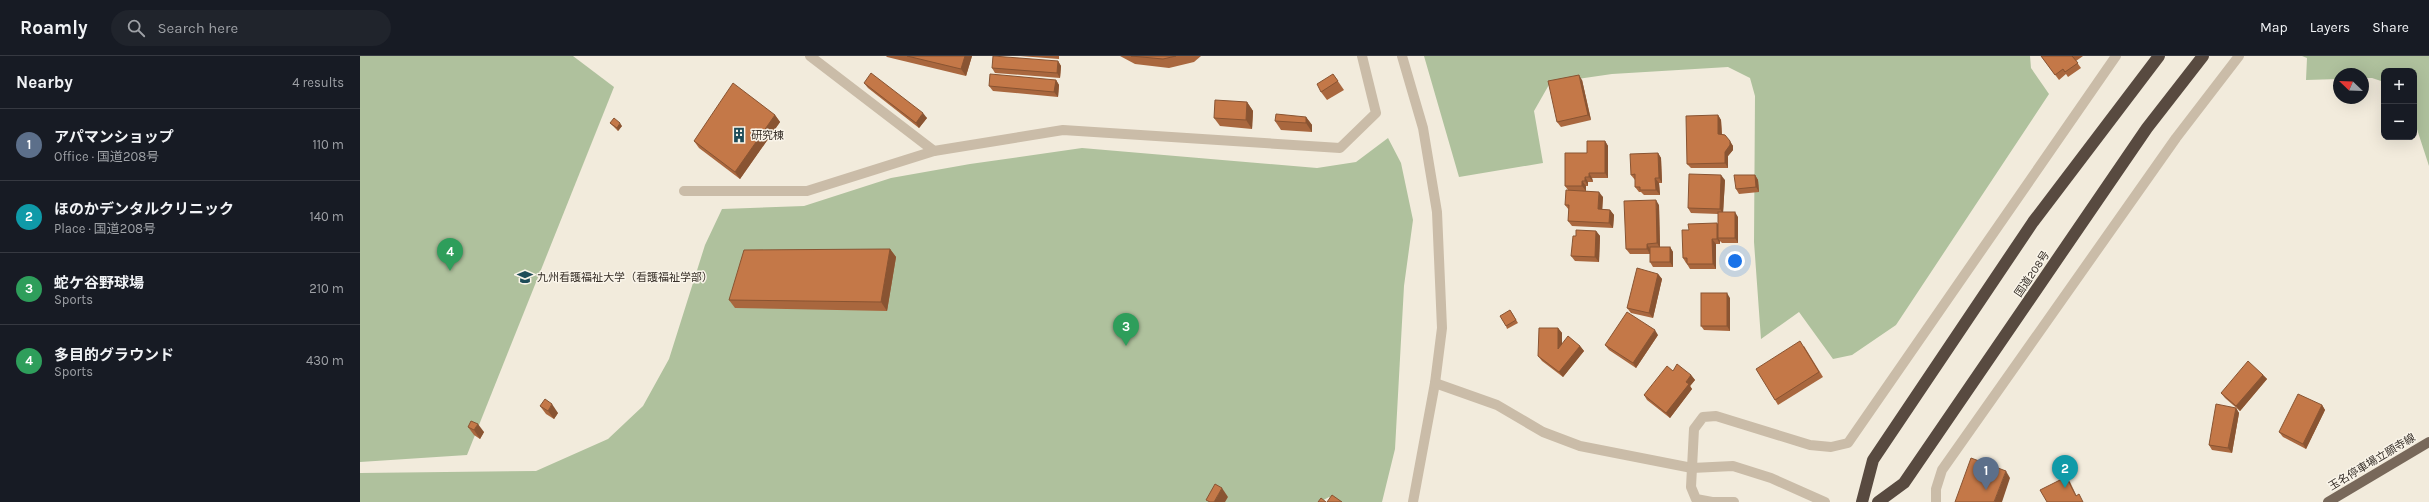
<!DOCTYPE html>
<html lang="en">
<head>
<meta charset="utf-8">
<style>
  body { margin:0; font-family:Karla,"Noto Sans JP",sans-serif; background:#20242c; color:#f1f3f6 }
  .controls { position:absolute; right:12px; top:12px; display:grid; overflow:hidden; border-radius:8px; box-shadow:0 4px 16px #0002 }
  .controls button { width:36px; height:36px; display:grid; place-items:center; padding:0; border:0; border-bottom:1px solid #363941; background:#171b24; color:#f1f3f6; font:20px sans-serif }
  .compass { position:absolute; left:1973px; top:12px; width:36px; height:36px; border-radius:50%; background:#171b24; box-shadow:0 4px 16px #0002; rotate:293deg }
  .you { position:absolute; left:1375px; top:205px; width:14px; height:14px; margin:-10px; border:3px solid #fff; border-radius:50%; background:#1a73e8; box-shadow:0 0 0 6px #1a73e833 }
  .badge { display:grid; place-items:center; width:26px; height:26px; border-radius:50%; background:#8c9099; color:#fff; font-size:13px; font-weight:700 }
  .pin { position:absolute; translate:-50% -33px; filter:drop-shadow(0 1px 2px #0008) }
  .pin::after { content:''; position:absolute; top:21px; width:14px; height:12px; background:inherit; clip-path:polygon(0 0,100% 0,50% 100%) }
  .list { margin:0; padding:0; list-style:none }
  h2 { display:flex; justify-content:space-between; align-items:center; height:52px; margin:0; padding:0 16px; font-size:17px }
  h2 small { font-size:13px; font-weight:400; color:#9ea1a6 }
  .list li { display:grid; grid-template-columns:26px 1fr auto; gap:12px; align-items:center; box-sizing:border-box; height:72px; padding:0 16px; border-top:1px solid #363941 }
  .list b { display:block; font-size:15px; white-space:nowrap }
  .list p { margin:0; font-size:13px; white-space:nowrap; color:#9ea1a6 }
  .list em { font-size:13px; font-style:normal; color:#9ea1a6 }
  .icon { flex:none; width:22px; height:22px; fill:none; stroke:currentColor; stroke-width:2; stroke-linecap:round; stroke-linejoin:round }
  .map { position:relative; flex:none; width:2069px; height:446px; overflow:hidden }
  header { display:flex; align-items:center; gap:24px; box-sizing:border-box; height:56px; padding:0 20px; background:#171b24; border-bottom:1px solid #363941 }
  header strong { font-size:19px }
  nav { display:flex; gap:22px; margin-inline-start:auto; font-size:14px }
  .search { width:280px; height:36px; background:#20242c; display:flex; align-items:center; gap:10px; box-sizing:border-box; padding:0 14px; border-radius:22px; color:#9ea1a6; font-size:15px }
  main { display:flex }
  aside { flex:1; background:#171b24 }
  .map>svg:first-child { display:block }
  .green { fill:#afc19d }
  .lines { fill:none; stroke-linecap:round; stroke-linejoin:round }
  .minor { stroke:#cabca8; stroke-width:10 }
  .major { stroke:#78685a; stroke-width:10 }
  .highway { stroke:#584a40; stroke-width:12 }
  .wall { fill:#a9673e }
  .shaded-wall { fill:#895432 }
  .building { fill:#c47848; stroke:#895432 }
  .labels { text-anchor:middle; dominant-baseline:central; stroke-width:3; stroke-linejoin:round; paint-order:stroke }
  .poi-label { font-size:11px; fill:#372f28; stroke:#f9f4e9; text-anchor:start }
  .street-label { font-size:11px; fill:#372f28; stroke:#f9f4e9 }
</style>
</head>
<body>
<header>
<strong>Roamly</strong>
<div class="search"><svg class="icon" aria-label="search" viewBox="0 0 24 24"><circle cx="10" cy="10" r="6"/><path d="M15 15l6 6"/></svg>Search here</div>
<nav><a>Map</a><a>Layers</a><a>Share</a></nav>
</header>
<main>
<aside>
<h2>Nearby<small>4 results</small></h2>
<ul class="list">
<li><span class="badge" style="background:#5c6f8a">1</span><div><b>アパマンショップ</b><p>Office · 国道208号</p></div><em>110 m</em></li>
<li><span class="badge" style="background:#0f9aa8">2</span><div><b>ほのかデンタルクリニック</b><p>Place · 国道208号</p></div><em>140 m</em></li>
<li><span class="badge" style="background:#2e9e5b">3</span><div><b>蛇ケ谷野球場</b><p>Sports</p></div><em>210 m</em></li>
<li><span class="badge" style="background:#2e9e5b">4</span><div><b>多目的グラウンド</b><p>Sports</p></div><em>430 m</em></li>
</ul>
</aside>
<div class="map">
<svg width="2069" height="446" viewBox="0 0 2069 446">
  <rect width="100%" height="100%" fill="#f2ebdc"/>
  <g class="green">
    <path d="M0 0H213L254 31 107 399 0 406Z"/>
    <path d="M1064 0H1670L1671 12 1689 38 1536 269 1492 299 1473 303 1439 256 1401 283 1394 186 1395 40 1390 22 1368 11 1252 18 1190 27 1174 55 1183 107 1099 121Z"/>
    <path d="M1942 0H2069V110L2054 64V15H2024V26L2012 22H2003V18H1979V23L1946 24 1947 2Z"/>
    <path d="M1028 82 1041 107 1053 164 1044 230 1035 393 1022 446H977L969 441 960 446H0V417L176 415 248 383 283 350 309 303 345 189 362 153 444 150 531 122 610 108 722 92 957 112 996 106Z"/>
  </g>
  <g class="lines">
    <g class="minor">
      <path d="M450 0 574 95"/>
      <path d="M1042 0 1063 72 1077 156 1082 272 1075 327 1053 446"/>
      <path d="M324 135H447L574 95 703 74 980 92 1016 57 1002 0"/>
      <path d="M1075 327 1137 349 1183 376 1220 390 1332 412 1373 410 1411 422 1465 446"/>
      <path d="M1352 446 1336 443 1331 431 1334 373 1343 361 1356 360 1450 389 1471 391 1488 387 1756 0"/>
      <path d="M1352 446H1374"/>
      <path d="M1576 446V433L1582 414 1816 82 1879 0"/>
    </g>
    <path class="major" d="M1968 446 2069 386"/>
    <g class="highway">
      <path d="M1502 446 1513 404 1673 166 1799 0"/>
      <path d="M1518 446 1544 427 1787 72 1843 0"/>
    </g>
  </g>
  <g class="wall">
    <path d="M526 0H612L606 20 527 1Z"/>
    <path d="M660 0H699V3Z"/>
    <path d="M760 0H841L834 6 809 12 775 8Z"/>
    <path d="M1681 0H1723L1716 5 1721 12 1708 21 1706 18 1699 24Z"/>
    <path d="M698 5 701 10 700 22 635 17 632 12Z"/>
    <path d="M973 18 984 34 967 44 961 36Z"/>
    <path d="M696 24 699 29 698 41 633 35 629 30Z"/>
    <path d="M1222 24 1231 64 1201 71 1197 66Z"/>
    <path d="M504 27 567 62 559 72 508 32Z"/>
    <path d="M887 46 893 55 892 73 860 70 854 62Z"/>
    <path d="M415 59 420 66 380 123 339 92 334 85Z"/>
    <path d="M1358 59 1361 64 1362 78 1365 79 1373 90V94L1368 100V112H1331L1327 108Z"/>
    <path d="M946 61 952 69V76L921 74 915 65Z"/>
    <path d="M250 67 262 70 258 75Z"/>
    <path d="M1245 85 1248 90V122H1232L1233 126H1228V130H1226V135L1243 141 1242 153 1250 154 1254 159 1253 172 1212 170 1208 165 1209 154 1205 149 1208 134 1205 130 1227 97Z"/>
    <path d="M1298 97 1301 102 1302 127H1299L1300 139H1284L1281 136H1279L1275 131V124L1271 119Z"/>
    <path d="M1395 119 1398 124 1399 136 1379 138 1376 133Z"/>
    <path d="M1365 124 1363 156 1378 161V187H1362L1360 185V188H1356V213H1330L1327 208V207H1326L1323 202 1329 174 1357 167 1358 170V158L1331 157 1328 152Z"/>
    <path d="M1299 149 1300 191H1310L1313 196V211H1293L1290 206V198H1270L1266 193Z"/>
    <path d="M1236 175 1240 180 1239 206 1215 205 1211 200Z"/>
    <path d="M530 193 536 201 527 255 375 252 369 244Z"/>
    <path d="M1298 218 1302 223 1293 262 1271 257 1267 252Z"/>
    <path d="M1370 242V275L1344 274 1341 270Z"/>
    <path d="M1152 257 1158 267 1147 273 1146 270Z"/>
    <path d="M1198 272 1202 277V288L1220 290 1224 295 1203 321 1182 305 1178 300Z"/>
    <path d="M1298 279 1276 312 1249 294 1245 289Z"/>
    <path d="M1444 290 1463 321 1418 349 1415 344Z"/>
    <path d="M1313 315 1331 319 1335 324 1330 330 1332 333 1310 362 1287 344 1284 339Z"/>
    <path d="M1903 319 1907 323 1880 355 1865 342 1861 337Z"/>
    <path d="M1962 349 1965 354 1946 393 1923 381 1919 376Z"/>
    <path d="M180 350 198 357 194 363 186 358Z"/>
    <path d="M1876 352 1879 357 1872 397 1852 394 1849 389Z"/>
    <path d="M108 371 124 376 120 383 114 379Z"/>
  </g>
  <g class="shaded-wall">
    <path d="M605 0H612L606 20 601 13Z"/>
    <path d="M698 5 701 10 700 22 697 17Z"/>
    <path d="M1219 19 1222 24 1231 64 1228 59Z"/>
    <path d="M696 24 699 29 698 41 694 36Z"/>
    <path d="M887 46 893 55 892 73 886 64Z"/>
    <path d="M563 57 567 62 559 72 556 67Z"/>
    <path d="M415 59 420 66 380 123 375 116Z"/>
    <path d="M1358 59 1361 64 1362 83 1358 78Z"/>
    <path d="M946 61 952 69V76L946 67Z"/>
    <path d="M260 67 262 70 258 75 257 72Z"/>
    <path d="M1245 85 1248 90V122L1245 117Z"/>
    <path d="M1370 85 1373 90V94L1368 100V112L1365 107V96Z"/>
    <path d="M1298 97 1301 102 1302 127 1299 122Z"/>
    <path d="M1229 117 1232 122 1233 126 1229 121Z"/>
    <path d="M1361 119 1365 124 1363 158 1360 153Z"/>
    <path d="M1395 119 1398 124 1399 136 1396 131Z"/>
    <path d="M1225 121 1228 126V130L1225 125Z"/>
    <path d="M1295 122 1299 127 1300 139 1296 134Z"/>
    <path d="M1222 125 1226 130V135L1222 130Z"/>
    <path d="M1239 136 1243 141 1242 158 1238 153Z"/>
    <path d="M1296 144 1299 149 1300 192 1297 187Z"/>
    <path d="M1250 154 1254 159 1253 172 1249 167Z"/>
    <path d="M1375 156 1378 161V187L1375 182Z"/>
    <path d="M1357 167 1360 172 1358 182 1360 185V188L1357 183Z"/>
    <path d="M1236 175 1240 180 1239 206 1235 201Z"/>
    <path d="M1352 183 1356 188V213L1353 208Z"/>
    <path d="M1287 188 1290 193V198L1287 193Z"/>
    <path d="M1310 191 1313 196V211L1310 206Z"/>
    <path d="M530 193 536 201 527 255 521 246Z"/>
    <path d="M1298 218 1302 223 1293 262 1289 257Z"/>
    <path d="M1367 237 1370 242V275L1367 270Z"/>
    <path d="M1198 272 1202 277V298L1198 293Z"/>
    <path d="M1295 274 1298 279 1276 312 1273 307Z"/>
    <path d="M1220 290 1224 295 1203 321 1199 316Z"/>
    <path d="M1331 319 1335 324 1330 330 1332 333 1310 362 1306 357 1326 326Z"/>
    <path d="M1903 319 1907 323 1880 355 1876 350Z"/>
    <path d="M192 348 198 357 194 363 188 355Z"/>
    <path d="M1962 349 1965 354 1946 393 1943 388Z"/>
    <path d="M1876 352 1879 357 1872 397 1868 392Z"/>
    <path d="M118 368 124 376 120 383 114 374Z"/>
    <path d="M1646 415 1650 422 1642 446H1634Z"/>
    <path d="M1706 421 1710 426 1719 445 1716 440Z"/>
    <path d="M862 432 868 441 865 446H854Z"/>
  </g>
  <g class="building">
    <path d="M547 0H605L601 13Z"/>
    <path d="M633 0 698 5 697 17 632 12Z"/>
    <path d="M771 0H816L803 3Z"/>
    <path d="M1681 0H1712L1718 7 1705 16 1703 13 1695 19Z"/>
    <path d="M511 17 563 57 556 67 504 27Z"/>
    <path d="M630 18 696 24 694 36 629 30Z"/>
    <path d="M973 18 978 25 961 36 957 28Z"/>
    <path d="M1219 19 1228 59 1197 66 1188 25Z"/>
    <path d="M373 27 415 59 375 116 334 85Z"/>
    <path d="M855 44 887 46 886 64 854 62Z"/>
    <path d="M916 58 946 61V67L915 65Z"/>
    <path d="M1358 59V78L1365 79 1370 85V89L1365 96V107L1327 108 1326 60Z"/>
    <path d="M254 62 260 67 257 72 250 67Z"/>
    <path d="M1227 85H1245V117H1229V121H1225V125H1222V130H1205V97H1227Z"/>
    <path d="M1298 97 1299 122H1295L1296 134H1280V131H1275V118L1271 119 1270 98Z"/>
    <path d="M1329 118 1361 119 1360 153 1328 152Z"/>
    <path d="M1374 119H1395L1396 131 1376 133Z"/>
    <path d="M1206 134 1239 136 1238 153 1250 154 1249 167 1208 165 1209 149H1205Z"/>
    <path d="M1296 144 1297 187 1287 188V193H1266L1264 145Z"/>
    <rect x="1358" y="156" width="17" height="26"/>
    <path d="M1357 167V183H1352L1353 208H1327V202H1323L1322 174H1329L1328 168Z"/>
    <path d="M1216 174 1236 175 1235 201 1211 200 1213 180H1216Z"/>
    <rect x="1290" y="191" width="20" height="15"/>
    <path d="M530 193 521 246 369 244 384 194Z"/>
    <path d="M1277 212 1298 218 1289 257 1267 252Z"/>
    <rect x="1341" y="237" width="26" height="33"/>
    <path d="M1150 254 1156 264 1146 270 1140 260Z"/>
    <path d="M1267 256 1295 274 1273 307 1245 289Z"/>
    <path d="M1179 272H1198V293L1208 280 1220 290 1199 316 1178 300Z"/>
    <path d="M1440 285 1459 316 1415 344 1396 313Z"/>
    <path d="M1888 305 1903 319 1876 350 1861 337Z"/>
    <path d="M1317 308 1331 319 1326 326 1329 328 1306 357 1284 339 1307 310 1313 315Z"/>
    <path d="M1938 338 1962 349 1943 388 1919 376Z"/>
    <path d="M185 343 192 348 188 355 180 350Z"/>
    <path d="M1856 348 1876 352 1868 392 1849 389Z"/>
    <path d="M111 365 118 368 114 374 108 371Z"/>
    <path d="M1611 402 1646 415 1634 446H1595Z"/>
    <path d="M1706 421 1716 440 1719 438 1723 446H1687L1680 434Z"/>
    <path d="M855 428 862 432 854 446H850L846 444Z"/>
    <path d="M972 439 982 446H967Z"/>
    <path d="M961 442 966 446H958Z"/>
  </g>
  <defs>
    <symbol id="building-bare" viewBox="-9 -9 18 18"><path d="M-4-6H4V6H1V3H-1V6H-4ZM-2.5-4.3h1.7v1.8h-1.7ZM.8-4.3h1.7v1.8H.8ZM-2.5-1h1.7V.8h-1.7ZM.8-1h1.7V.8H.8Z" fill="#1e4c58" stroke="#f9f4e9" stroke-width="2.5" paint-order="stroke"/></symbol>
    <symbol id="university-bare" viewBox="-9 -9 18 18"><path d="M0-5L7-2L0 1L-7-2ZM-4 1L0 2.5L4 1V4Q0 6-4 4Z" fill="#1e4c58" stroke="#f9f4e9" stroke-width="2.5" paint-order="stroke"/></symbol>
  </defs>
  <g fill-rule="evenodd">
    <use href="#building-bare" x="368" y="68" width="22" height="22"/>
    <use href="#university-bare" x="154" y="210" width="22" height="22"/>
  </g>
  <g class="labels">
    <g class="poi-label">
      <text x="391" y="79">研究棟</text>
      <text x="177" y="221">九州看護福祉大学（看護福祉学部）</text>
    </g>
    <g class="street-label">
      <text transform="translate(1672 218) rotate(-56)">国道208号</text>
      <text transform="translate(2012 406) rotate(-31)">玉名停車場立願寺線</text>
    </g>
  </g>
</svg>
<div class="controls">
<button>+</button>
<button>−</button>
</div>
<svg class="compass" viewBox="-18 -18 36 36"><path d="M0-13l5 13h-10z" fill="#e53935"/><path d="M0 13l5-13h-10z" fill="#9ea1a6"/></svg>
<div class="you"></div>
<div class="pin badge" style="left:1626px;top:434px;background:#5c6f8a">1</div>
<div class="pin badge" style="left:1705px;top:432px;background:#0f9aa8">2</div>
<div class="pin badge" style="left:766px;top:290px;background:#2e9e5b">3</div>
<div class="pin badge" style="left:90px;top:215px;background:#2e9e5b">4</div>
</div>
</main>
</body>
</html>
